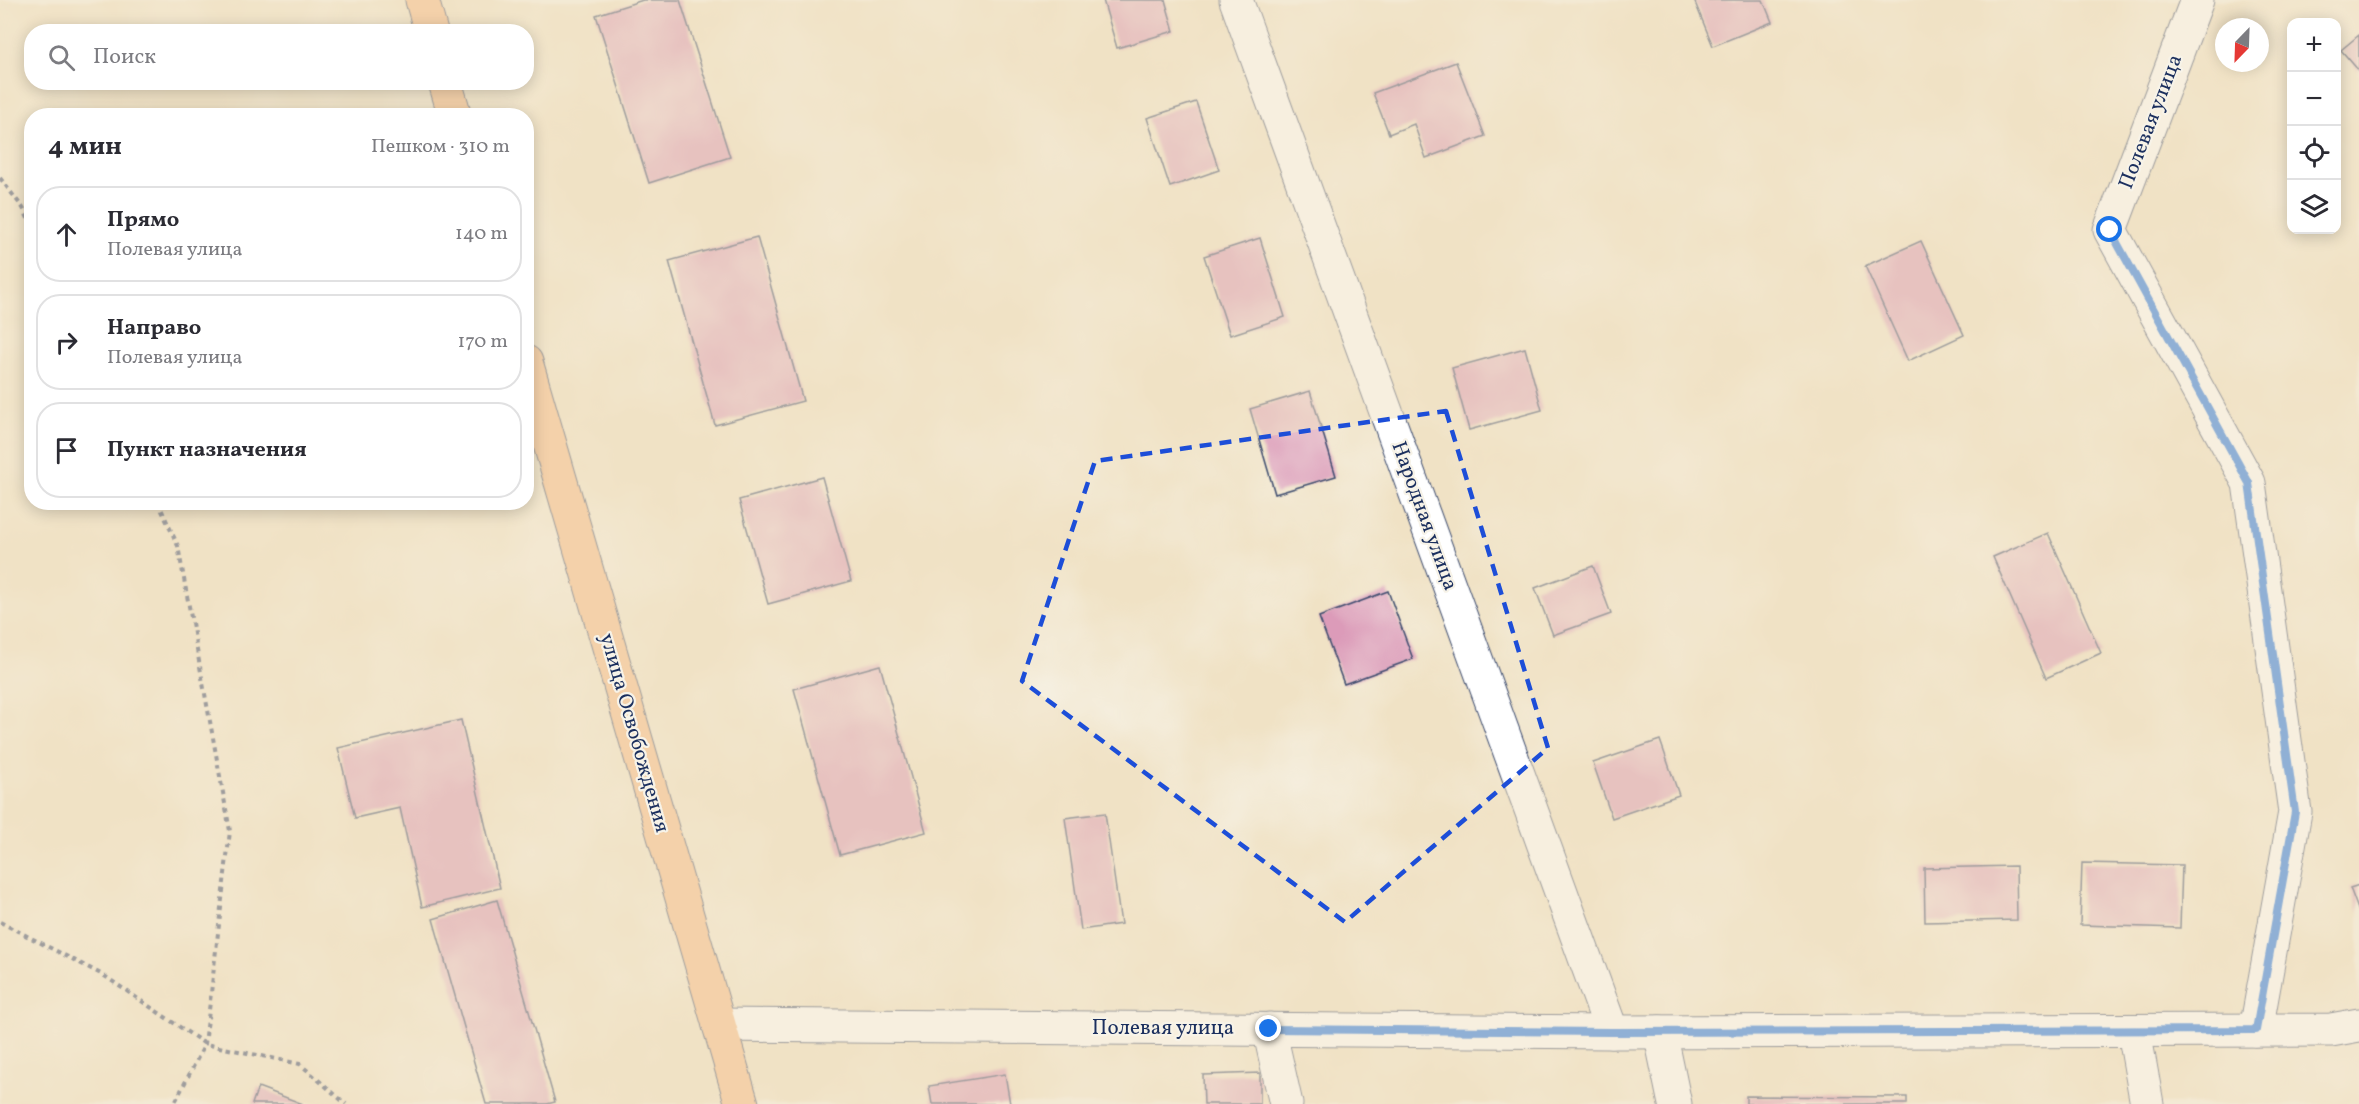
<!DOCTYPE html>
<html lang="ru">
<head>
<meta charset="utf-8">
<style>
  body { margin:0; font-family:Vollkorn,serif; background:#f2f2f3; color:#2b2b33 }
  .controls { position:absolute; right:18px; top:18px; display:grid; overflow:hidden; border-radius:12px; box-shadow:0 3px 15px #0003 }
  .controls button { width:54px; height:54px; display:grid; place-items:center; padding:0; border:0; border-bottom:2px solid #e1e1e2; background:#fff; color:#2b2b33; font:30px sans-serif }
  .compass { position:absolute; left:2215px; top:18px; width:54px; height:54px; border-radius:50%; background:#fff; box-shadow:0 3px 15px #0003; rotate:203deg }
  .stop { position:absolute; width:18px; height:18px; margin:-14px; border:4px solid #1a73e8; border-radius:50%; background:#fff }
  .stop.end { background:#1a73e8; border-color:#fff; box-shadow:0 2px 6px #0008 }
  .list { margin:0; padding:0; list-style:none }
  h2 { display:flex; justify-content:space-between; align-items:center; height:78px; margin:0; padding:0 24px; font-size:26px }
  h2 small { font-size:20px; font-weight:400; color:#7c7c81 }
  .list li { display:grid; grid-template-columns:39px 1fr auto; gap:18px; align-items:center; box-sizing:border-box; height:96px; margin:0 12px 12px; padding:0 12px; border:2px solid #e1e1e2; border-radius:24px }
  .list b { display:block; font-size:22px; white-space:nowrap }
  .list p { margin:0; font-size:20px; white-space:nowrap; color:#7c7c81 }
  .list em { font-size:20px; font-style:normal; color:#7c7c81 }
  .icon { flex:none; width:33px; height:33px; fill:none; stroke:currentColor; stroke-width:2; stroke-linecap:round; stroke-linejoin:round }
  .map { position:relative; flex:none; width:2359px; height:1104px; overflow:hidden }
  .search { position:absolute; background:#fff; box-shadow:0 3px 15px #0003; left:24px; top:24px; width:510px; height:66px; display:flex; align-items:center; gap:15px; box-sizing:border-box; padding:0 21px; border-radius:24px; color:#7c7c81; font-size:22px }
  .panel { position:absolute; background:#fff; box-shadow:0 3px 15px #0003; left:24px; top:108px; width:510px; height:402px; border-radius:24px }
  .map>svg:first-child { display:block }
  .building { fill:#dc9bb9 }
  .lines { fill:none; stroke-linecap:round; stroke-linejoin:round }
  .minor-casing { stroke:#3b4a6d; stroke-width:35 }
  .major-casing { stroke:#3b4a6d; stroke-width:35 }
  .path { stroke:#3b4a6d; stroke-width:4; stroke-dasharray:4.5 4.5; stroke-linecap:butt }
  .minor { stroke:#fff; stroke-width:33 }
  .major { stroke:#f8bd89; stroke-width:33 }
  .route { stroke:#1a73e8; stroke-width:8 }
  .marked { fill:none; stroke:#1d4ed8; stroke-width:4.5; stroke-dasharray:12 8; stroke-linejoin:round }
  .labels { text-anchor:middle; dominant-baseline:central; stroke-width:4.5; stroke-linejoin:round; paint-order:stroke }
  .street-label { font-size:21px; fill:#1b2f5e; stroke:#f7f3e8 }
</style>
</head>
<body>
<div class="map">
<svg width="2359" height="1104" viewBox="0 0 2359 1104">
  <rect width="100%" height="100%" fill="#f7f3e8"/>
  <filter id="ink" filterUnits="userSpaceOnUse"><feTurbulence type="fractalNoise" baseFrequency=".0167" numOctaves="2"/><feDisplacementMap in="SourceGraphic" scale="12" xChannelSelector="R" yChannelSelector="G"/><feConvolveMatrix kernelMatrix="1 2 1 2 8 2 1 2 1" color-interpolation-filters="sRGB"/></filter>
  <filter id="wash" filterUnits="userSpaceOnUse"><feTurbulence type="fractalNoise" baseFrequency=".008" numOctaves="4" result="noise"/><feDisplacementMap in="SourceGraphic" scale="24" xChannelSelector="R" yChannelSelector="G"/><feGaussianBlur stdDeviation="1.35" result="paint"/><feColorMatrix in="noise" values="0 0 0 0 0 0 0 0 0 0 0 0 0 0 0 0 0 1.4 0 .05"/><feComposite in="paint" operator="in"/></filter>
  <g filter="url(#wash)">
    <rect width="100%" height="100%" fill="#f0e2c5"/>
    <g id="blocks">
      <g class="building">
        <path d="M643 0H680L730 157 649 183 596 15Z"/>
        <path d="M1103 0H1165L1174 31 1117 48Z"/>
        <path d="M1694 0H1763L1772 22 1713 46Z"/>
        <path d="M2359 35V71L2341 50Z"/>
        <path d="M1456 62 1485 136 1426 158 1414 124 1389 134 1373 93Z"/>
        <path d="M1196 102 1219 170 1170 187 1147 118Z"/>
        <path d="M757 237 803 401 715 425 669 261Z"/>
        <path d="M1260 238 1285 317 1230 335 1204 256Z"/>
        <path d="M1921 241 1964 335 1908 361 1865 266Z"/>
        <path d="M1525 348 1542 410 1469 430 1452 368Z"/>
        <path d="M1310 391 1336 476 1275 494 1250 409Z"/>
        <path d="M822 477 851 581 768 604 739 500Z"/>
        <path d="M2048 533 2101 653 2046 678 1993 557Z"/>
        <path d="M1593 566 1611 614 1553 635 1535 588Z"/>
        <path d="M1388 591 1413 659 1344 684 1319 617Z"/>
        <path d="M880 665 926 832 840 855 794 689Z"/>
        <path d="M461 720 500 888 422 907 400 808 355 818 338 748Z"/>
        <path d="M1660 740 1679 795 1612 818 1593 763Z"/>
        <path d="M1105 813 1121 924 1081 930 1065 818Z"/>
        <path d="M2082 863 2182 865 2180 928 2080 925Z"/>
        <path d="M2016 866 2017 920 1925 922 1924 868Z"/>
        <path d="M2359 885V912L2350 888Z"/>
        <path d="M497 900 555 1102 547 1104H486L433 919Z"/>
        <path d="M1260 1073V1104H1204L1203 1075Z"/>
        <path d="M1005 1074 1010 1104H932L929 1086Z"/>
        <path d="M258 1087 303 1104H252Z"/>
        <path d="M1746 1096 1907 1097V1104H1746Z"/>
      </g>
    </g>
  </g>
  <g filter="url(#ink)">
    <use href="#blocks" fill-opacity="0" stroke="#3b4a6d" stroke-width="1.5"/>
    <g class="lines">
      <defs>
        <g id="minor">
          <path d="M1236 0 1612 1032"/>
          <path d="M2197 0 2110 230 2249 483 2295 812 2256 1030"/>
          <path d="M719 1025 1612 1032 2331 1030 2359 1025"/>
          <path d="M1269 1029 1286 1104"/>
          <path d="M2134 1031 2147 1104"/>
          <path d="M1660 1032 1675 1104"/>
        </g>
        <g id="major">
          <path d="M422 0 431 32"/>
          <path d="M445 82 455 116"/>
          <path d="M526 362 742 1104"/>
        </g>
      </defs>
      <use href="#minor" class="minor-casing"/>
      <use href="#major" class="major-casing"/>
      <g class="path">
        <path d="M0 178 23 208 32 227"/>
        <path d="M158 502 178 546 230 831 205 1044 174 1104"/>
        <path d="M0 922 103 975 205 1044 300 1064 346 1104"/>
      </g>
      <use href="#minor" class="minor"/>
      <use href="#major" class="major"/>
    </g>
  </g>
  <g class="lines" filter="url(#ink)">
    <path class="route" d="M1269 1029 1612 1032 2256 1030 2295 812 2249 483 2110 230"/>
  </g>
  <path d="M0 0H2359V1104H0ZM1446 411 1548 748 1345 922 1022 681 1095 461Z" fill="#f0e2c5" fill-opacity=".55" fill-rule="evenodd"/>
  <path class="marked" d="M1446 411 1548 748 1345 922 1022 681 1095 461Z"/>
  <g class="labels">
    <g class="street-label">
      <text transform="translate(2151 122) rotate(-69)">Полевая улица</text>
      <text transform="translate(1424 516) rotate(70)">Народная улица</text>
      <text transform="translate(634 733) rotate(74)">улица Освобождения</text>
      <text x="1163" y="1028">Полевая улица</text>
    </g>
  </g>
</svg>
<div class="controls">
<button>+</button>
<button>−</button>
<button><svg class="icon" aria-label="locate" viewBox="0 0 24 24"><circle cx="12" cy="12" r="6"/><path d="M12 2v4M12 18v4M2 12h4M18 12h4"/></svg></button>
<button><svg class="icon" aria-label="layers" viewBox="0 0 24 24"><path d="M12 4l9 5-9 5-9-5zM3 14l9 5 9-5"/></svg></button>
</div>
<svg class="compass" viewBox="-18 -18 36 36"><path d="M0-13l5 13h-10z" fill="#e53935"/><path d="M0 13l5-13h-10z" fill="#7c7c81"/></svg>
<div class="stop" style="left:2110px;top:230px"></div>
<div class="stop end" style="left:1269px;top:1029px"></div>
<div class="search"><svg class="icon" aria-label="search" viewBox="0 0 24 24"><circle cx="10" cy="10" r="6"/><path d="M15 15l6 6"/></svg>Поиск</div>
<section class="panel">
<h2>4 мин<small>Пешком · 310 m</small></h2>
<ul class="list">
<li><svg class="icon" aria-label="ahead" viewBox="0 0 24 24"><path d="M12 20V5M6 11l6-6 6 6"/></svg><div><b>Прямо</b><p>Полевая улица</p></div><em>140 m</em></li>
<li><svg class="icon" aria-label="right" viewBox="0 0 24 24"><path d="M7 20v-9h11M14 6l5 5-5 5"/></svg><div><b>Направо</b><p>Полевая улица</p></div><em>170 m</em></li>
<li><svg class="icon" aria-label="arrive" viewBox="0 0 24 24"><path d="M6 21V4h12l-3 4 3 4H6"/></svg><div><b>Пункт назначения</b></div></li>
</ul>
</section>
</div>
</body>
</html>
